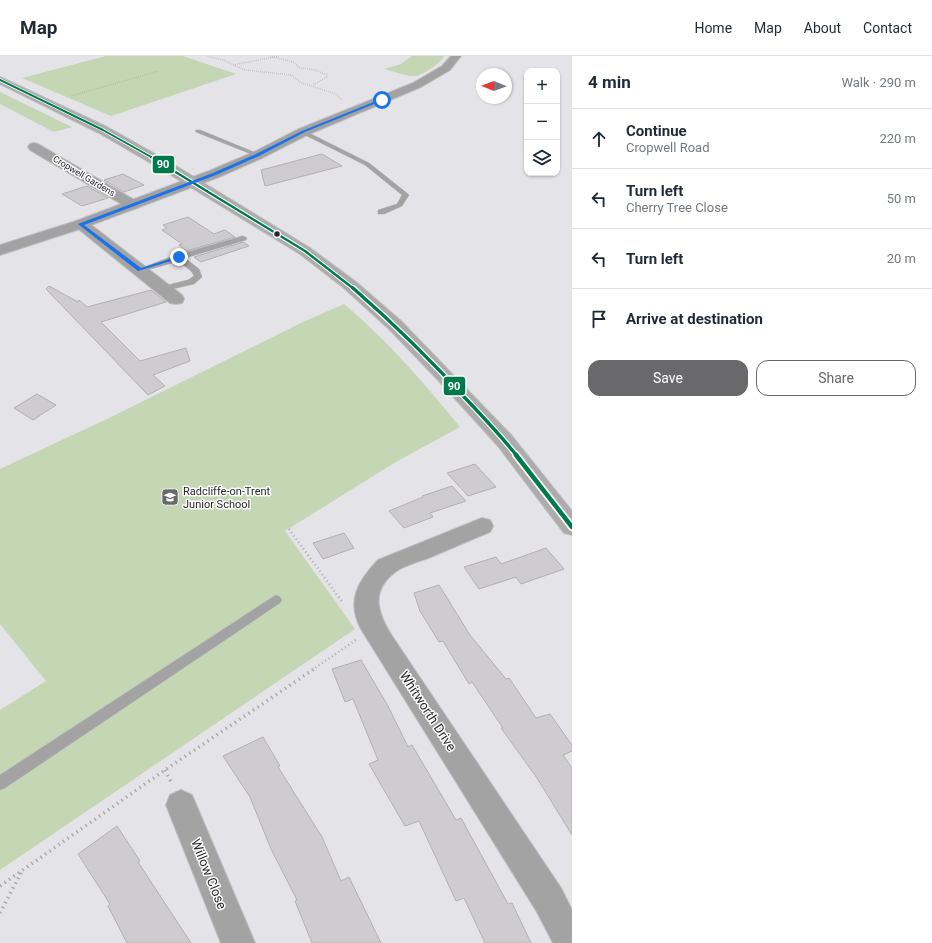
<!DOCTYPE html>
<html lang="en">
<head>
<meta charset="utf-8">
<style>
  body { margin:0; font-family:Roboto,sans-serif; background:#f2f2f3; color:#1f2937 }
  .controls { position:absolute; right:12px; top:12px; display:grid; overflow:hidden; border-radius:8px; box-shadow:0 1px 3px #0004 }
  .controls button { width:36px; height:36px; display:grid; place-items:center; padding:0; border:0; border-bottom:1px solid #e0e1e3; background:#fff; color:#1f2937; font:20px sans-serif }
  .compass { position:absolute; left:476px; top:12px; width:36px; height:36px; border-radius:50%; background:#fff; box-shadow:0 1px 3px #0004; rotate:271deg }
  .stop { position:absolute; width:12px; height:12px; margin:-9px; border:3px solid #1a73e8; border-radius:50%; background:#fff }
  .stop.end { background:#1a73e8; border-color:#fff; box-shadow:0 1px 4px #0008 }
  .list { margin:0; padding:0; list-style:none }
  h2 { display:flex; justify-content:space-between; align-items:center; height:52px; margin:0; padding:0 16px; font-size:17px }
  h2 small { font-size:13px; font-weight:400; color:#747a83 }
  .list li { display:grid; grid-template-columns:26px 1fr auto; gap:12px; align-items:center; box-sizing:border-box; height:60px; padding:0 16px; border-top:1px solid #e0e1e3 }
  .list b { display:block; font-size:15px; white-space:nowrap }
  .list p { margin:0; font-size:13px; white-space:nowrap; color:#747a83 }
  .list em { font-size:13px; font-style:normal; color:#747a83 }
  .actions { display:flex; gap:8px; padding:12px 16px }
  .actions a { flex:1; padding:9px 0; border:1px solid #69696c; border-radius:12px; text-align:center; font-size:14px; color:#69696c }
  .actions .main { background:#69696c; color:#fff }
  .icon { flex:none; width:22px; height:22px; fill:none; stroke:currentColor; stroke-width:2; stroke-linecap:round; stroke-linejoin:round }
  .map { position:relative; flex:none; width:572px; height:887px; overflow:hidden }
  header { display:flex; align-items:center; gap:24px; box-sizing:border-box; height:56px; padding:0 20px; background:#fff; border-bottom:1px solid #e0e1e3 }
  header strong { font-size:19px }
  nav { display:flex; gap:22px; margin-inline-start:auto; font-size:14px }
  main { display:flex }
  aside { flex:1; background:#fff }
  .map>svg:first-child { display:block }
  .green { fill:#c4d6b3 }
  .building { fill:#ceccce; stroke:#b1b0b2 }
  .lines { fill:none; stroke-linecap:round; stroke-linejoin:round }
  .lane-casing { stroke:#bfbec1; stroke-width:1 }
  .street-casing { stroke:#bfbec1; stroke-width:2 }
  .secondary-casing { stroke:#bfbec1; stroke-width:2 }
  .highway-casing { stroke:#bfbec1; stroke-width:2 }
  .path-far2 { stroke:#abaaac; stroke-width:1.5; stroke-dasharray:0.5 1.5; stroke-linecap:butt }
  .path-far1 { stroke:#abaaac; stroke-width:2.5; stroke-dasharray:1 3; stroke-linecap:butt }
  .path { stroke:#abaaac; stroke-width:3.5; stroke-dasharray:1.5 4; stroke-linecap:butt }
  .lane { fill:#a4a3a4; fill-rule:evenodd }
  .street { fill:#a4a3a4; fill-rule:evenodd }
  .secondary { fill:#a3a2a3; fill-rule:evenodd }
  .highway { fill:#adabac; fill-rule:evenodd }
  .bus-1-far3-casing { stroke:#fff; stroke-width:3.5 }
  .bus-1-far2-casing { stroke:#fff; stroke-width:4.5 }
  .bus-1-far1-casing { stroke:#fff; stroke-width:6 }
  .bus-1-casing { stroke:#fff; stroke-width:8 }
  .bus-1-far3 { stroke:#007a4d; stroke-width:2 }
  .bus-1-far2 { stroke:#007a4d; stroke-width:2.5 }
  .bus-1-far1 { stroke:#007a4d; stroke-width:3.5 }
  .bus-1 { stroke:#007a4d; stroke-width:4.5 }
  .route { fill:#1a73e8 }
  .bus-dot { fill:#27272a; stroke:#fff; stroke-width:1.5 }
  .labels { text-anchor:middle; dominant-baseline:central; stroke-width:3; stroke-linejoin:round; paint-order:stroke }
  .far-street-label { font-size:9px; fill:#27272a; stroke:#fff }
  .poi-label { font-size:11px; fill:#27272a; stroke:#fff; text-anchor:start }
  .near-street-label { font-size:13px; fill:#27272a; stroke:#fff }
  .line-badge { stroke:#fff; stroke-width:1.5 }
  .badge-label { font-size:11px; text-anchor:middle; font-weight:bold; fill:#fff }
</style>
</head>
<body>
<header>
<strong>Map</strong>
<nav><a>Home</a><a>Map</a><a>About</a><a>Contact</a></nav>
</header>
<main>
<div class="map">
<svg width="572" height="887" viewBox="0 0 572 887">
  <rect width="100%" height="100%" fill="#e4e3e8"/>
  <g class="green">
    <path d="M106 0H183L236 18 111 60 22 22Z"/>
    <path d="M412 0H444C441 7 423 19 415 20 408 21 392 15 384 13L401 8Z"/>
    <path d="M0 36 72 71 54 76 0 48Z"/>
    <path d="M344 248C388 285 424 327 460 371L394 407 285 475 355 573 0 814V654L46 625 0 568V413L107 363 303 266Z"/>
  </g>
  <g class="building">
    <path d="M322 98 342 110 265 130 261 114Z"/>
    <path d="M123 118 144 129 124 136 104 124Z"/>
    <path d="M87 130 108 142 82 150 62 138Z"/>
    <path d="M188 161 214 178 225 174 235 181 186 195 179 189 182 188 162 174 167 172 163 169Z"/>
    <path d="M243 186 249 190 201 206 194 201Z"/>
    <path d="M49 230 78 246 79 244 87 251 151 234 166 246 101 266 140 305 186 292 190 305 153 319 165 330 148 339 46 233Z"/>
    <path d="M37 338 56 349 33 364 14 352Z"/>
    <path d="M475 408 496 431 468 440 447 417Z"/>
    <path d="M452 430 466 445 430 457 433 461 404 472 389 455 423 441 422 440Z"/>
    <path d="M344 477 354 492 323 503 313 487Z"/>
    <path d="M546 492 564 513 521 528 516 521 479 533 464 511 496 501 501 508Z"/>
    <path d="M439 529 470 579 506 623 509 622 536 662 550 658 572 689V695L563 699 572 712V779L537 722 501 672H503L472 626 469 628 443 585 439 586 420 555 414 537Z"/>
    <path d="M361 604 388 650 408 691 412 689 456 764 461 762 508 848 512 847 531 887H485L464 842 456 845 419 765 405 770 369 708 378 704 353 643 345 646 332 613Z"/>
    <path d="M263 681 280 710 278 711 322 781 341 825 349 821 381 887H312L295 845 297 844 271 793 250 741 223 700Z"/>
    <path d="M117 770 140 805 138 806 191 887H127L108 850 110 848 78 798Z"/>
  </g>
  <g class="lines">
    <defs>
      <g id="lane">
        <path d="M196 74H200L261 99 256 100 196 76Z"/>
        <path d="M301 75H305L369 107 408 138 409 139 402 150 384 158H378V154L397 148 402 139 365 109 301 77Z"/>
        <path d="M243 180 247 182 246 184 185 202 199 213 202 221 194 228 163 235 159 233 160 231 188 224 194 220 192 216 179 205 140 216 136 214 176 199Z"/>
        <path d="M276 539 280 541 282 544 280 547 5 732 0 734V719Z"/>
      </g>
      <g id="street">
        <path d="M34 87 38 88 138 146 140 149 138 152 133 153 128 152 30 94 28 91 30 88Z"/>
        <path d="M81 164 86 165 182 239 184 243 182 247 176 248 170 247 76 171 74 168 76 165Z"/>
        <path d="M482 462 490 464 493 470 490 476C470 484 450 493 431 501 421 505 402 510 394 517 370 536 378 558 392 580L561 832 572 854V887H553L537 856 361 573C346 545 358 525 378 504Z"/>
        <path d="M181 734 192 739 255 887H221L166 749 170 739Z"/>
      </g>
      <path id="secondary" d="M451 0H461L450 14 421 31 307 79 262 102 219 121 86 171 0 199V189L76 165 209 115 254 96 299 73 413 27 442 10Z"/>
      <path id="highway" d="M0 21 107 71 171 107 310 192 356 226 401 265 512 380 572 455V479L564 477 498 390 439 325 389 273 344 232 300 198 161 113 99 77 0 28Z"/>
    </defs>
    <use href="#lane" class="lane-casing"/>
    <use href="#street" class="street-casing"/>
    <use href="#secondary" class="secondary-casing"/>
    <use href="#highway" class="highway-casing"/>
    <g class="path-far2">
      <path d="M207 0 223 4 245 14 291 19 302 27 336 38 342 44"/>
      <path d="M270 0 293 6 300 12 315 14 327 19V21L313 29"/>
      <path d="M233 9 279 0"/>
      <path d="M71 40 159 15"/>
    </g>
    <g class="path-far1">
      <path d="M289 473 343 547"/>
      <path d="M312 614 356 584"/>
    </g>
    <g class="path">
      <path d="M165 714 171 726"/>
      <path d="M0 830 165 714 314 613"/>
      <path d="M0 857 22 815"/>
    </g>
    <use href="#lane" class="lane"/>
    <use href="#street" class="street"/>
    <use href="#secondary" class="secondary"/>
    <use href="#highway" class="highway"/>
    <defs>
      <path id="bus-1-far3" d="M0 24 103 74 153 102"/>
      <path id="bus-1-far2" d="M151 101 305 195 354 233"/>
      <path id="bus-1-far1" d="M353 232C394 268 432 305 468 345 485 363 502 381 517 400"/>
      <path id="bus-1" d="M516 399 572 471"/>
    </defs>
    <use href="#bus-1-far3" class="bus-1-far3-casing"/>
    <use href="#bus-1-far2" class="bus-1-far2-casing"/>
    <use href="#bus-1-far1" class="bus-1-far1-casing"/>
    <use href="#bus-1" class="bus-1-casing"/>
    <use href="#bus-1-far3" class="bus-1-far3"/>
    <use href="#bus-1-far2" class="bus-1-far2"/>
    <use href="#bus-1-far1" class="bus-1-far1"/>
    <use href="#bus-1" class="bus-1"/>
  </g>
  <path class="route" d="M381 43 384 44 305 76 259 100 216 119 84 169 141 212 179 200 181 202 138 215 78 168 213 117 256 98 302 75Z"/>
  <defs>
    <symbol id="school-square" viewBox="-11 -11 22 22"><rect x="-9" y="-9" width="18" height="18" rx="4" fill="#69696c" stroke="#fff"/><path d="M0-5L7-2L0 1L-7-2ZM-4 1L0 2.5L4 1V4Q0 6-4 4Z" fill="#fff"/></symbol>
  </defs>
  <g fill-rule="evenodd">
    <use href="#school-square" x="160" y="431" width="20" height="20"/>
  </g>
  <circle class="bus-dot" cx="277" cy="178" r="3.5"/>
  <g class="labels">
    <g class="far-street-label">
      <text transform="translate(84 120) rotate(31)">Cropwell Gardens</text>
    </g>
    <g class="poi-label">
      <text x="183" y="435">Radcliffe-on-Trent<tspan x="183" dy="13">Junior School</tspan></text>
    </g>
    <g class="near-street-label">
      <text transform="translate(428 655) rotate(57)">Whitworth Drive</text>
      <text transform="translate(209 818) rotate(68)">Willow Close</text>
    </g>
  </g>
  <g class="line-badge">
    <rect x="152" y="99" width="23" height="19" rx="4" fill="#007a4d"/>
    <rect x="443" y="320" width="23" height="20" rx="4" fill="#007a4d"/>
  </g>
  <g class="badge-label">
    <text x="163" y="112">90</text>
    <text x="454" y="334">90</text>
  </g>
</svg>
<div class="controls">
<button>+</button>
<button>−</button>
<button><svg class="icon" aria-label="layers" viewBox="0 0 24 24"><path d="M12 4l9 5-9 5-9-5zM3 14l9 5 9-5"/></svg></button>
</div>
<svg class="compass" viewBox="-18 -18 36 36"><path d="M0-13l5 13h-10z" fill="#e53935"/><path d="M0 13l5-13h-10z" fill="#747a83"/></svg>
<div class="stop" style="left:382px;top:44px"></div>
<div class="stop end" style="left:179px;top:201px"></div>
</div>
<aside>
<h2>4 min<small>Walk · 290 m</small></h2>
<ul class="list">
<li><svg class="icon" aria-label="ahead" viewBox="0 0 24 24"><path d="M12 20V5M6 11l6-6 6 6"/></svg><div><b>Continue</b><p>Cropwell Road</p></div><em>220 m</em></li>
<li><svg class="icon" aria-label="left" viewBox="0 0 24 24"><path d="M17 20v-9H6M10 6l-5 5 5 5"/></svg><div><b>Turn left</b><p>Cherry Tree Close</p></div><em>50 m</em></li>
<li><svg class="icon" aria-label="left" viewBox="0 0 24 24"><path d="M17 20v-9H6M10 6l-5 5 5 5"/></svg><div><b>Turn left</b></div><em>20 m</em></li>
<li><svg class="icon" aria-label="arrive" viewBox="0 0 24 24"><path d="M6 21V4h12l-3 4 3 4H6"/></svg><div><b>Arrive at destination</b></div></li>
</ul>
<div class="actions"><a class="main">Save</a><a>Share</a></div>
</aside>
</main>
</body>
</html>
